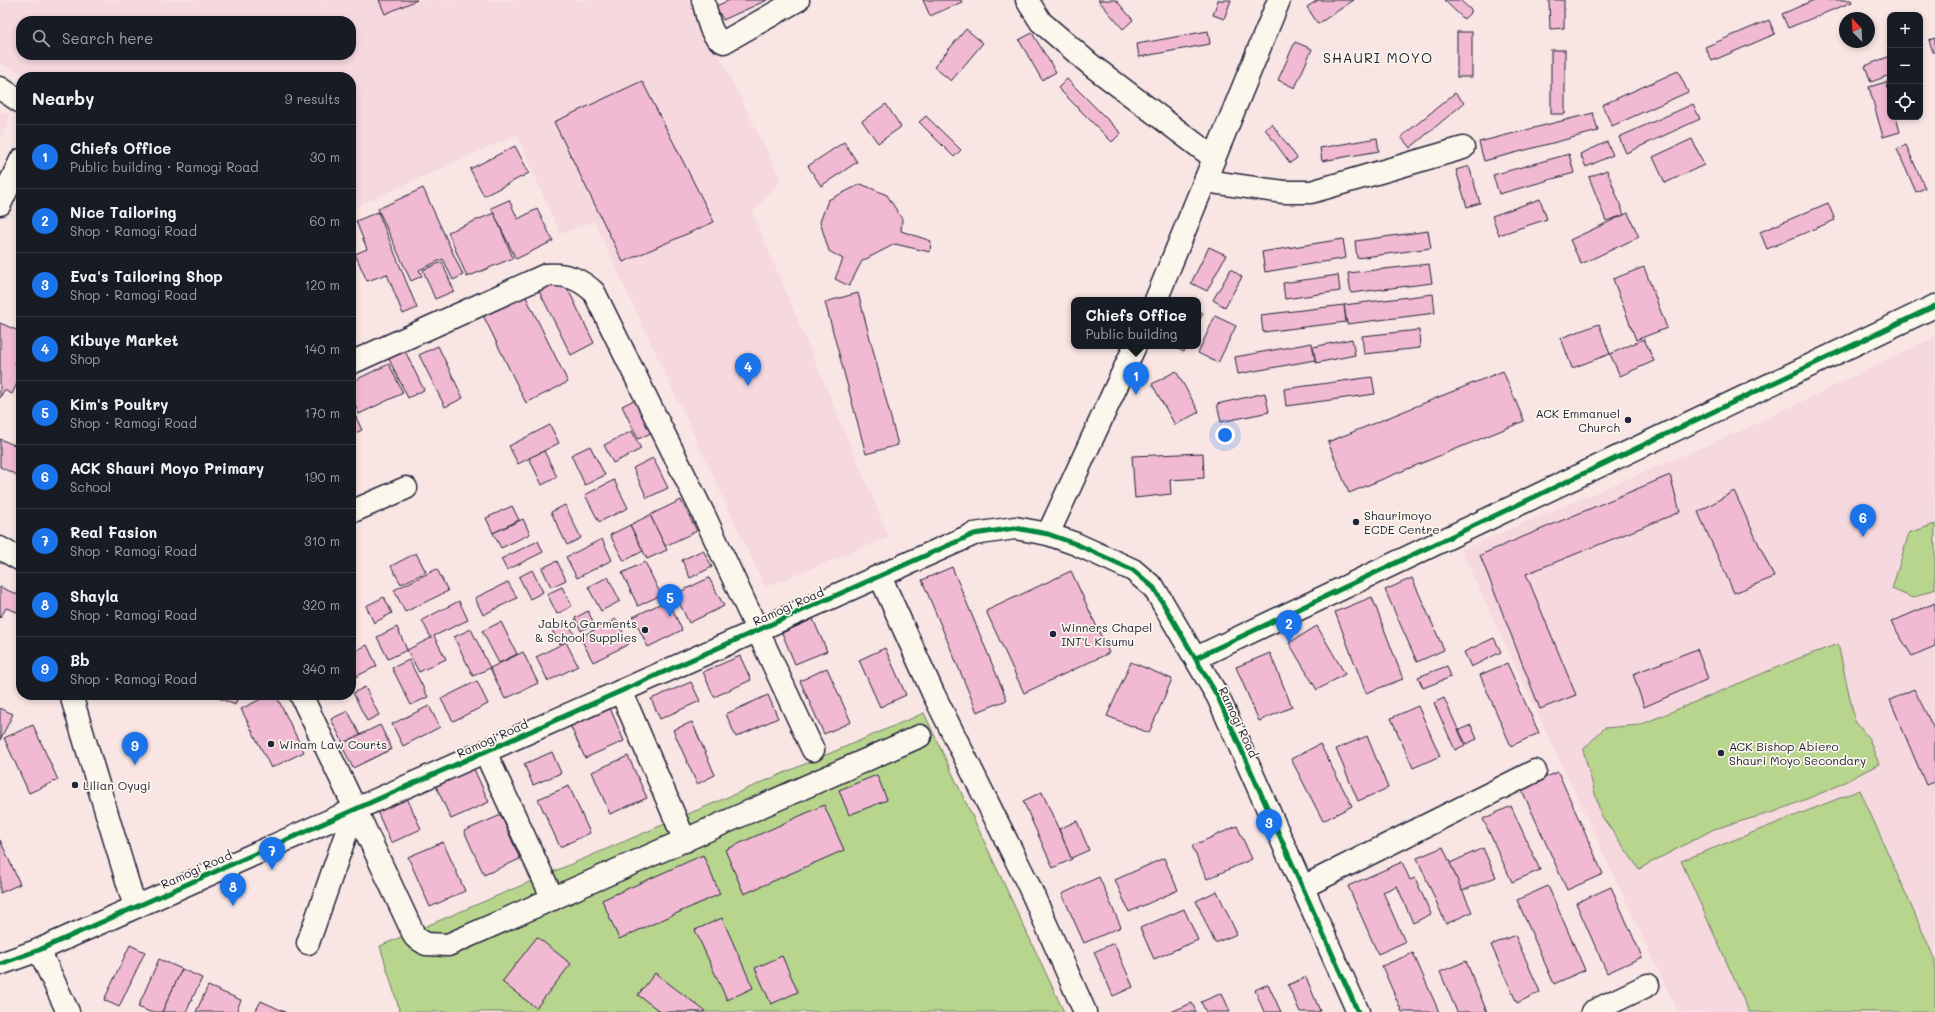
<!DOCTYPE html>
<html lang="en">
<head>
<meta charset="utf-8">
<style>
  body { margin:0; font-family:Mali,sans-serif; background:#20242c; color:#f1f3f6 }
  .controls { position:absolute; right:12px; top:12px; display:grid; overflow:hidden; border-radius:8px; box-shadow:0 2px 6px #0003 }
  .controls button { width:36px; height:36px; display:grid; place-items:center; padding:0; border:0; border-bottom:1px solid #363941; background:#171b24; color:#f1f3f6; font:20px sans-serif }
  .compass { position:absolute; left:1839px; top:12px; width:36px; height:36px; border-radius:50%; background:#171b24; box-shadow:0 2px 6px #0003; rotate:336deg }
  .you { position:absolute; left:1225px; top:435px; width:14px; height:14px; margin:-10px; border:3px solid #fff; border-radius:50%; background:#1a73e8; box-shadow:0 0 0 6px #1a73e833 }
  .badge { display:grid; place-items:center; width:26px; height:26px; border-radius:50%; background:#1a73e8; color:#fff; font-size:13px; font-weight:700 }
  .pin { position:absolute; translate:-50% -33px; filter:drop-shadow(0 1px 2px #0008) }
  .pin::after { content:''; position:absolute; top:21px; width:14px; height:12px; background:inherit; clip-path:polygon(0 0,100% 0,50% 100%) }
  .popup { position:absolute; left:1071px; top:297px; width:130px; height:52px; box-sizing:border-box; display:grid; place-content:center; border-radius:8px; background:#171b24; filter:drop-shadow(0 1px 3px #0005); font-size:13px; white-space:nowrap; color:#9ea1a6 }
  .popup b { font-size:15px; color:#f1f3f6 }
  .popup::after { content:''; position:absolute; left:50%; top:100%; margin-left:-8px; border:8px solid transparent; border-top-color:#171b24 }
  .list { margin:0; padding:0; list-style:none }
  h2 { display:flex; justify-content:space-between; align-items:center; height:52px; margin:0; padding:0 16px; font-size:17px }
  h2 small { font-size:13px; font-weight:400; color:#9ea1a6 }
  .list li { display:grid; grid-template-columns:26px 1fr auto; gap:12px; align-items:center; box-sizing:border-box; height:64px; padding:0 16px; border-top:1px solid #363941 }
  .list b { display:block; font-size:15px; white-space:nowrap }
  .list p { margin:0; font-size:13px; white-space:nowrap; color:#9ea1a6 }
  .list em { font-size:13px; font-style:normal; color:#9ea1a6 }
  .icon { flex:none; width:22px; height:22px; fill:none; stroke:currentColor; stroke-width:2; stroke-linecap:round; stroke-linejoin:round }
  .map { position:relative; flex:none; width:1935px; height:1012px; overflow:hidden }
  .search { position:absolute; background:#171b24; box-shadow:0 2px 6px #0003; left:16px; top:16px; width:340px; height:44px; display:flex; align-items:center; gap:10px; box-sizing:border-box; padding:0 14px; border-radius:16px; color:#9ea1a6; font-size:15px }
  .panel { position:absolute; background:#171b24; box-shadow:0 2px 6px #0003; left:16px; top:72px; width:340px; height:628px; border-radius:16px }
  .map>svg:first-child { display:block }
  .built { fill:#f6d8df; fill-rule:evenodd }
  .green { fill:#b8d58e; stroke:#6d7c64 }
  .building { fill:#f1bad2; stroke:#22223b }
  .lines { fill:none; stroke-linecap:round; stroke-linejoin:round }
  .minor-casing { stroke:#22223b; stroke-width:25 }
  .tertiary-casing { stroke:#22223b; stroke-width:25 }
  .minor { stroke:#fbf7ec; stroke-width:22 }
  .tertiary { stroke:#fbf7ec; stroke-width:22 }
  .cycleway-casing { stroke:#fbf7ec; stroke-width:8 }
  .cycleway { stroke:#00873e; stroke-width:5 }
  .poi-dot { fill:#22223b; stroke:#fbf7ec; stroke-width:1.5 }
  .labels { text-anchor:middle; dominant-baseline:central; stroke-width:3.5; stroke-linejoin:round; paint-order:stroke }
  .poi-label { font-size:12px; fill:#22223b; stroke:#fbf7ec; text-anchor:start }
  .street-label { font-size:12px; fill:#22223b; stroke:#fbf7ec }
  .quarter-label { font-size:14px; letter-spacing:1px; fill:#22223b; stroke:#fbf7ec }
</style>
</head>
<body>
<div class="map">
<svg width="1935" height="1012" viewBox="0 0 1935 1012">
  <rect width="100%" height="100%" fill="#f8e5e4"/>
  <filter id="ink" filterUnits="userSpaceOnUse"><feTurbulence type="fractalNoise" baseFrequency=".025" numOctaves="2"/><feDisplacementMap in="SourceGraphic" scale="8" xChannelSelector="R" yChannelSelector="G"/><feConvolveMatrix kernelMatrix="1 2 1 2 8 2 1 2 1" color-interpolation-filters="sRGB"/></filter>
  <g filter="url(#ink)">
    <g class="built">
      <path d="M0 0H692L781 180 752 212 889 537 765 587 594 221 560 234 517 134 351 209V77H32L0 64ZM21 21H351V55H21Z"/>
      <path d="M0 111 10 116 0 140Z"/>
      <path d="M1935 337V1012H1678L1461 550 1743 430Z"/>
    </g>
    <g class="green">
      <path d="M1935 524V589L1913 598 1892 589 1909 533Z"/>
      <path d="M1838 644 1855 721 1869 739 1879 764 1831 789 1777 811 1714 829 1639 869 1601 815 1583 750 1604 728 1640 725 1797 659Z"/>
      <path d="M924 713 1064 1012H400L380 946Z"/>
      <path d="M1860 790 1935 960V1012H1749L1681 861Z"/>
    </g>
    <g class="building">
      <path d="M379 0H417L385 14Z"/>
      <path d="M730 0H767L723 20 716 6Z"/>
      <path d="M923 0H961L962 2 930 16Z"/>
      <path d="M1098 0H1116L1133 20 1123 29Z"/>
      <path d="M1218 0H1231L1224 19 1213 15Z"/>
      <path d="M1318 0H1354L1318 24 1307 7Z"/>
      <path d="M1444 0H1460L1472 11 1464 19Z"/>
      <path d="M1549 0H1564V28L1550 29Z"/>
      <path d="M1814 0H1851L1852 2 1788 28 1782 14Z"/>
      <path d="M1769 20 1775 34 1712 61 1705 47Z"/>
      <path d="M966 29 983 43 951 81 934 67Z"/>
      <path d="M1208 31 1210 44 1139 57 1137 44Z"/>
      <rect x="1457" y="32" width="15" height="45"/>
      <path d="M1032 33 1056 72 1042 80 1019 40Z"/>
      <path d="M1935 38V52H1933L1929 40Z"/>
      <path d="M1295 42 1312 49 1295 88 1278 80Z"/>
      <rect x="1551" y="50" width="14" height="64"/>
      <path d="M1890 56V75L1871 82 1865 66Z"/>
      <path d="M1678 71 1688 92 1612 126 1602 105Z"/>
      <path d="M1067 79 1121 133 1112 142 1058 88Z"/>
      <path d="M642 81 714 222 623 262 554 122Z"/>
      <path d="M1886 82 1890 95V117H1896L1900 132 1883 137 1869 87Z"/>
      <path d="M1455 93 1464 103 1410 148 1401 137Z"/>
      <path d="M886 104 901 127 878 143 862 121Z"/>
      <path d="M1693 104 1700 119 1626 153 1619 137Z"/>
      <path d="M1593 113 1598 131 1484 161 1479 142Z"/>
      <path d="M926 116 961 150 954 157 919 122Z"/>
      <path d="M1272 124 1297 158 1290 163 1265 129Z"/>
      <path d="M1377 138 1379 151 1322 161 1320 148Z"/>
      <path d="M1692 139 1704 165 1665 183 1653 157Z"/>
      <path d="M844 142 857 162 821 186 808 166Z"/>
      <path d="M1607 142 1613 155 1586 167 1580 154Z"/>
      <path d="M1906 145 1925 188 1916 192 1897 149Z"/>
      <path d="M515 146 529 173 484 196 470 169Z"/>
      <path d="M1569 154 1574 173 1499 194 1493 175Z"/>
      <path d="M1469 166 1480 203 1467 207 1456 170Z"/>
      <path d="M1607 170 1624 215 1606 221 1589 177Z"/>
      <path d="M861 184 887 195 902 219 901 231 931 241 930 252 895 244 862 261 849 286 835 279 843 259 829 251 820 222 828 200Z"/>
      <path d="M423 188 463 275 453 280 443 259 419 270 422 276 411 281 378 209Z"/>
      <path d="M1540 199 1547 219 1499 235 1492 216Z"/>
      <path d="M509 200 518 219 537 209 553 241 516 259 491 208Z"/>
      <path d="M1828 203 1835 220 1767 249 1760 232Z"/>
      <path d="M378 212 417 308 403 314 387 274 367 281 355 254 367 249 356 221Z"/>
      <path d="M494 213 513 258 467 277 448 232Z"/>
      <path d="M1628 213 1639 237 1581 264 1570 240Z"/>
      <path d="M1428 231 1431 248 1357 258 1355 241Z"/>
      <path d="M1343 239 1346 258 1265 272 1262 252Z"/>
      <path d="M1209 247 1226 255 1207 291 1191 283Z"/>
      <path d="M442 262 454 291 435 299 423 270Z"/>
      <path d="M1429 264 1432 283 1351 293 1348 273Z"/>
      <path d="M1644 267 1667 328 1636 340 1613 279Z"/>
      <path d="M1231 269 1242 277 1225 307 1213 300Z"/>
      <path d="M1338 275 1340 291 1285 299 1283 283Z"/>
      <path d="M563 279 594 343 571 355 539 291Z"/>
      <path d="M524 293 568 382 526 403 482 313Z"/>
      <path d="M858 293 898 445 866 454 825 302Z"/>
      <path d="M1433 294 1435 313 1347 324 1344 305Z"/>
      <path d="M1344 305 1346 322 1263 332 1261 315Z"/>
      <path d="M1198 310 1203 313 1198 323Z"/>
      <path d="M1215 316 1236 326 1218 363 1198 353Z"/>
      <path d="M0 323 21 332V351L15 364 21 366V375L12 394 4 390 0 398Z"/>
      <path d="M1599 324 1610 354 1572 368 1561 338Z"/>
      <path d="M1419 330 1420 348 1364 354 1362 336Z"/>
      <path d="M1352 339 1355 355 1316 363 1313 347Z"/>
      <path d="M1644 339 1654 361 1620 376 1610 354Z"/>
      <path d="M1312 343 1315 360 1238 374 1235 357Z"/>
      <path d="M438 346 463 398 445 407 419 355Z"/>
      <path d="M1172 346H1186L1184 352Z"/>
      <path d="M404 349 424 390 408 398 388 357Z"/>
      <path d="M389 364 403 393 359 414 351 396V382Z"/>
      <path d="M1176 371 1199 412 1175 425 1152 384Z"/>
      <path d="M1503 371 1524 421 1349 493 1328 442Z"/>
      <path d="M1372 377 1375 394 1286 406 1284 389Z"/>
      <path d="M1265 393 1269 412 1221 422 1217 404Z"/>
      <path d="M636 399 653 432 638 439 622 406Z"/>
      <path d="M351 407 362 430 351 435Z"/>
      <path d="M550 425 559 443 518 464 509 446Z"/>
      <path d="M21 430V477L0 467V439L14 445Z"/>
      <path d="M632 431 641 449 613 463 604 445Z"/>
      <path d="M590 446 605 475 585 485 571 455Z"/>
      <path d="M544 451 557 477 542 485 529 458Z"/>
      <path d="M1203 453 1204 478 1170 480 1171 494 1135 498 1132 456Z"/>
      <path d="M653 458 668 488 647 498 633 468Z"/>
      <path d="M1670 475 1680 512 1526 574 1576 695 1540 709 1480 555Z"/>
      <path d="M614 480 628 508 599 522 585 495Z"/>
      <path d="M1734 491 1774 577 1734 593 1698 512Z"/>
      <path d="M681 500 697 531 665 546 650 515Z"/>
      <path d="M565 505 581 538 567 545 551 512Z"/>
      <path d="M512 506 519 520 493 533 486 518Z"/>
      <path d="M650 515 667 550 647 559 630 525Z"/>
      <path d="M523 519 530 534 501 548 493 533Z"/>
      <path d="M630 525 643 551 624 561 610 535Z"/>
      <path d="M602 539 612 560 577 578 566 557Z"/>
      <path d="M538 541 543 552 507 570 501 559Z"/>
      <path d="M703 550 712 567 690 578 682 560Z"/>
      <path d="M416 553 426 572 401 584 391 566Z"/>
      <path d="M557 561 566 580 551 587 542 568Z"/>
      <path d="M645 562 661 595 638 606 622 573Z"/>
      <path d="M952 567 1007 700 977 712 922 580Z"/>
      <path d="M437 569 448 591 405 612 394 590Z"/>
      <path d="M532 570 543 592 530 599 519 577Z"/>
      <path d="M1071 571 1109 653 1024 693 986 611Z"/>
      <path d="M608 577 620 601 601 611 588 587Z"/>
      <path d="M709 578 724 606 689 623 675 594Z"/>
      <path d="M1412 578 1444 650 1417 662 1385 590Z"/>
      <path d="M508 582 517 598 483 615 475 598Z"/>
      <path d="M0 587 21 596 20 613 6 608 0 618Z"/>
      <path d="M562 587 572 606 557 614 547 594Z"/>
      <path d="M384 597 392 613 374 623 366 606Z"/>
      <path d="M1372 597 1403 679 1366 693 1335 612Z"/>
      <path d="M668 600 682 630 648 647 633 617Z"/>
      <path d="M459 601 468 620 434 636 446 659 419 672 407 650 431 638 422 620Z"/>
      <path d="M1935 603V646L1912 656 1891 622Z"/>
      <path d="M588 611 594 624 581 631 575 618Z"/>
      <path d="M616 619 629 644 593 662 580 637Z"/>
      <path d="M813 619 827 651 795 664 782 633Z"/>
      <path d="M567 620 575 636 559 644 551 628Z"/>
      <path d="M501 622 517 654 499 663 482 631Z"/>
      <path d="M1317 626 1345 674 1317 690 1289 643Z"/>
      <path d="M397 627 407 650 388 659 377 637Z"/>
      <path d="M471 629 490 668 473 676 454 637Z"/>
      <path d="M1494 638 1501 652 1471 667 1464 652Z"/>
      <path d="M566 642 578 666 548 681 536 657Z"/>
      <path d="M367 645 377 666 351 679V653Z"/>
      <path d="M885 648 906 695 880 707 859 660Z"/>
      <path d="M1697 649 1708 679 1644 707 1633 674Z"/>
      <path d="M523 652 538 683 505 699 490 668Z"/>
      <path d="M1270 653 1292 707 1259 721 1236 667Z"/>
      <path d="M740 656 751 680 714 697 703 672Z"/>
      <path d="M409 660 428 697 411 705 392 668Z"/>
      <path d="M1131 662 1172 679 1149 733 1107 716Z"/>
      <path d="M1507 663 1539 733 1511 746 1480 675Z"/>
      <path d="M1447 666 1451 677 1423 688 1418 677Z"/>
      <path d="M827 668 851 722 824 734 800 681Z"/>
      <path d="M477 681 488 704 453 721 441 699Z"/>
      <path d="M691 682 700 701 660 719 651 699Z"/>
      <path d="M365 687 379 715 367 721 353 693Z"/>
      <path d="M1914 689 1935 731V782L1926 785 1890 700Z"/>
      <path d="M212 695H239L235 705Z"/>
      <path d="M269 695H276L304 752 271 768 241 709Z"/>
      <path d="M314 695H324L316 699Z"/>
      <path d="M768 695 778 718 736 737 726 714Z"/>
      <path d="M1444 698 1465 745 1455 750 1434 703Z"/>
      <path d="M429 706 440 727 403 746 392 724Z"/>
      <path d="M1418 706 1440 756 1413 768 1391 718Z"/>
      <path d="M0 708 13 714 0 740Z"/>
      <path d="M610 708 624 741 585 758 570 725Z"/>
      <path d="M348 711 360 735 343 743 331 719Z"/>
      <path d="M692 722 715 775 697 784 673 730Z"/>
      <path d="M33 725 58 780 29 793 4 738Z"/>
      <path d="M380 725 392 749 353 768 341 744Z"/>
      <path d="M1471 725 1477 739 1466 744 1459 730Z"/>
      <path d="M1367 736 1388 788 1358 801 1336 749Z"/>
      <path d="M1320 744 1352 806 1323 821 1291 759Z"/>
      <path d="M552 752 561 773 533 785 524 764Z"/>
      <path d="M628 756 647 798 610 814 592 772Z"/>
      <path d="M473 767 489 802 451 819 435 784Z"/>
      <path d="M1558 772 1603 874 1567 890 1521 788Z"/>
      <path d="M877 775 887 800 849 815 839 790Z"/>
      <path d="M569 786 590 833 560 847 538 799Z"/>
      <path d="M1042 792 1072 859 1053 868 1023 801Z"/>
      <path d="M407 798 421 829 391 843 377 811Z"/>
      <path d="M824 805 844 850 744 894 725 850Z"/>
      <path d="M1511 806 1540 870 1512 882 1483 819Z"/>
      <path d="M501 815 520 859 484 875 464 831Z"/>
      <path d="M1077 821 1089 850 1071 858 1059 829Z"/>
      <path d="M1237 826 1252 859 1207 879 1192 846Z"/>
      <path d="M0 840 20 884 0 893Z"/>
      <path d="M443 842 465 891 430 907 408 857Z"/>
      <path d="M1443 847 1472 912 1446 924 1417 858Z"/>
      <path d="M1483 848 1496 877 1462 891 1450 863Z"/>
      <path d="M703 855 720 894 619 939 602 900Z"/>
      <path d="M1164 858 1178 890 1129 912 1115 880Z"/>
      <path d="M1402 862 1410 880 1415 878 1431 914 1413 923 1397 886 1383 892 1405 942 1378 954 1348 886Z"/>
      <path d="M1099 877 1121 927 1084 943 1062 894Z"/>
      <path d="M1548 886 1585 970 1554 984 1517 900Z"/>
      <path d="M1611 887 1642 957 1607 973 1576 903Z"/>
      <path d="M1217 891 1237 934 1215 943 1196 901Z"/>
      <path d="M1184 909 1198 940 1154 959 1140 928Z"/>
      <path d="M722 918 753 988 727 1000 695 930Z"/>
      <path d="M1515 935 1540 992 1517 1003 1491 945Z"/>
      <path d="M537 937 571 964 536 1008 502 982Z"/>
      <path d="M1114 943 1133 987 1113 996 1094 952Z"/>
      <path d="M130 945 145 952 119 1007 104 1000Z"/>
      <path d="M1413 953 1439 1012H1402L1382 966Z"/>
      <path d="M782 956 798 992 771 1004 755 968Z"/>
      <path d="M159 959 182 969 162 1012H150L138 1007Z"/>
      <path d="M1466 961 1487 1012H1457L1440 972Z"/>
      <path d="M182 969 202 978 186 1012H162Z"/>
      <path d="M655 973 705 1011 704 1012H661L638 995Z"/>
      <path d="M1306 977 1320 1011 1317 1012H1300L1288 985Z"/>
      <path d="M1268 984 1281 1012H1264L1255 990Z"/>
      <path d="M208 986 241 1000 236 1012H196Z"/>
      <path d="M1222 993 1230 1012H1206L1201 1002Z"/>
      <path d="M261 1001 285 1012H255Z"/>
      <path d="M1192 1003 1196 1012H1171Z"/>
    </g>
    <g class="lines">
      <defs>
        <g id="minor">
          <path d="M703 0C708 15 708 36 724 42L798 0"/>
          <path d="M1027 0 1041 22 1091 65 1214 158"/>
          <path d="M0 88 21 102"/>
          <path d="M1205 181 1284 192H1311L1463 148"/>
          <path d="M0 204 21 160"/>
          <path d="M1156 300 1279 0"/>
          <path d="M351 363 546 275C566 273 580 279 594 292L704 515 813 750"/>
          <path d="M351 512 406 488"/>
          <path d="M1048 534 1135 346"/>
          <path d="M0 548 21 560"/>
          <path d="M880 576 933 693 1029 886 1085 1012"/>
          <path d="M1196 658 1935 306"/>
          <path d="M621 691 685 841"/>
          <path d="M71 695 135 907"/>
          <path d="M301 695 355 808 308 943"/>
          <path d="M485 752 553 899"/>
          <path d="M355 808 415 937 426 944 448 945 920 736"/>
          <path d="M1303 887 1535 771"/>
          <path d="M39 950 68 1012"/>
          <path d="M1592 1012 1648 985"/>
        </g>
        <path id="tertiary" d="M0 964 39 950 974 534 1015 528 1048 534 1076 544 1133 570 1154 588 1218 697 1358 1012"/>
      </defs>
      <use href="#minor" class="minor-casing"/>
      <use href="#tertiary" class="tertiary-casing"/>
      <use href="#minor" class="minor"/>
      <use href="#tertiary" class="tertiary"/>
      <defs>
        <g id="cycleway">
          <path d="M1196 658 1935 306"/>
          <path d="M0 964 39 950 974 534 1015 528 1048 534 1076 544 1133 570 1154 588 1218 697 1358 1012"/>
        </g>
      </defs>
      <use href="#cycleway" class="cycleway-casing"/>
      <use href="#cycleway" class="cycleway"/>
    </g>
  </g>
  <g class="poi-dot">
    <circle cx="1628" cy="420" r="4"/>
    <circle cx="1356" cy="522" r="4"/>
    <circle cx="645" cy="630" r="4"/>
    <circle cx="1053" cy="634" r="4"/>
    <circle cx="271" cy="744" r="4"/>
    <circle cx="1721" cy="753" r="4"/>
    <circle cx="75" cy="785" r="4"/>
  </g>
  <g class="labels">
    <g class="poi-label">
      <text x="1620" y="413" text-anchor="end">ACK Emmanuel<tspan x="1620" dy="14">Church</tspan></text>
      <text x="1364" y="515">Shaurimoyo<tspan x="1364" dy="14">ECDE Centre</tspan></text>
      <text x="637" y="623" text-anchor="end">Jabito Garments<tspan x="637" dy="14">&amp; School Supplies</tspan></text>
      <text x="1061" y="627">Winners Chapel<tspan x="1061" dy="14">INT'L Kisumu</tspan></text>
      <text x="279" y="744">Winam Law Courts</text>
      <text x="1729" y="746">ACK Bishop Abiero<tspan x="1729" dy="14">Shauri Moyo Secondary</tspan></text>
      <text x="83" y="785">Lilian Oyugi</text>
    </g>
    <g class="street-label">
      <text transform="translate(788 606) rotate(-24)">Ramogi Road</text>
      <text transform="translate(1239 722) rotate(65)">Ramogi Road</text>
      <text transform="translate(492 738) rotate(-24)">Ramogi Road</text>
      <text transform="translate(196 869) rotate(-24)">Ramogi Road</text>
    </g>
    <g class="quarter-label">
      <text x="1378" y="57">SHAURI MOYO</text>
    </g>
  </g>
</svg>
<div class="controls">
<button>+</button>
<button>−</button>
<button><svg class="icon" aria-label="locate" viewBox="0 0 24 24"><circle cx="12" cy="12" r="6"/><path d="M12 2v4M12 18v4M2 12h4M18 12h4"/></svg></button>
</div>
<svg class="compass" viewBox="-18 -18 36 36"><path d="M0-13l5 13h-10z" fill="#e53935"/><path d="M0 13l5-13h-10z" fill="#9ea1a6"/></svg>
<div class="you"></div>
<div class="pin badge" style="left:1136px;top:395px">1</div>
<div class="popup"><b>Chiefs Office</b>Public building</div>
<div class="pin badge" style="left:1289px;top:643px">2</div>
<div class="pin badge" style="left:1269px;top:842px">3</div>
<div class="pin badge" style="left:748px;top:386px">4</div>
<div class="pin badge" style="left:670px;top:617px">5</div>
<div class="pin badge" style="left:1863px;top:537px">6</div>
<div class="pin badge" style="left:272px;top:870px">7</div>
<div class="pin badge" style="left:233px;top:906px">8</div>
<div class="pin badge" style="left:135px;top:765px">9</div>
<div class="search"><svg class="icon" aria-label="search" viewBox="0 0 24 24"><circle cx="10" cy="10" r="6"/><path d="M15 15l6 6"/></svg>Search here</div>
<section class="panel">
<h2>Nearby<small>9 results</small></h2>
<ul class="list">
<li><span class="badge">1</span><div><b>Chiefs Office</b><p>Public building · Ramogi Road</p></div><em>30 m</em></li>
<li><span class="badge">2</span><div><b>Nice Tailoring</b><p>Shop · Ramogi Road</p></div><em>60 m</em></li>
<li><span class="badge">3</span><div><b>Eva's Tailoring Shop</b><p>Shop · Ramogi Road</p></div><em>120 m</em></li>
<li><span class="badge">4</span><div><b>Kibuye Market</b><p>Shop</p></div><em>140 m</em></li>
<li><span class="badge">5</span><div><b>Kim's Poultry</b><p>Shop · Ramogi Road</p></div><em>170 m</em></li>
<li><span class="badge">6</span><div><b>ACK Shauri Moyo Primary</b><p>School</p></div><em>190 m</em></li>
<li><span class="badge">7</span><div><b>Real Fasion</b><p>Shop · Ramogi Road</p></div><em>310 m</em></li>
<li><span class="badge">8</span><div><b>Shayla</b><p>Shop · Ramogi Road</p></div><em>320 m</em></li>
<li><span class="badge">9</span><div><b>Bb</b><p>Shop · Ramogi Road</p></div><em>340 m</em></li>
</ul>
</section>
</div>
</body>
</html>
